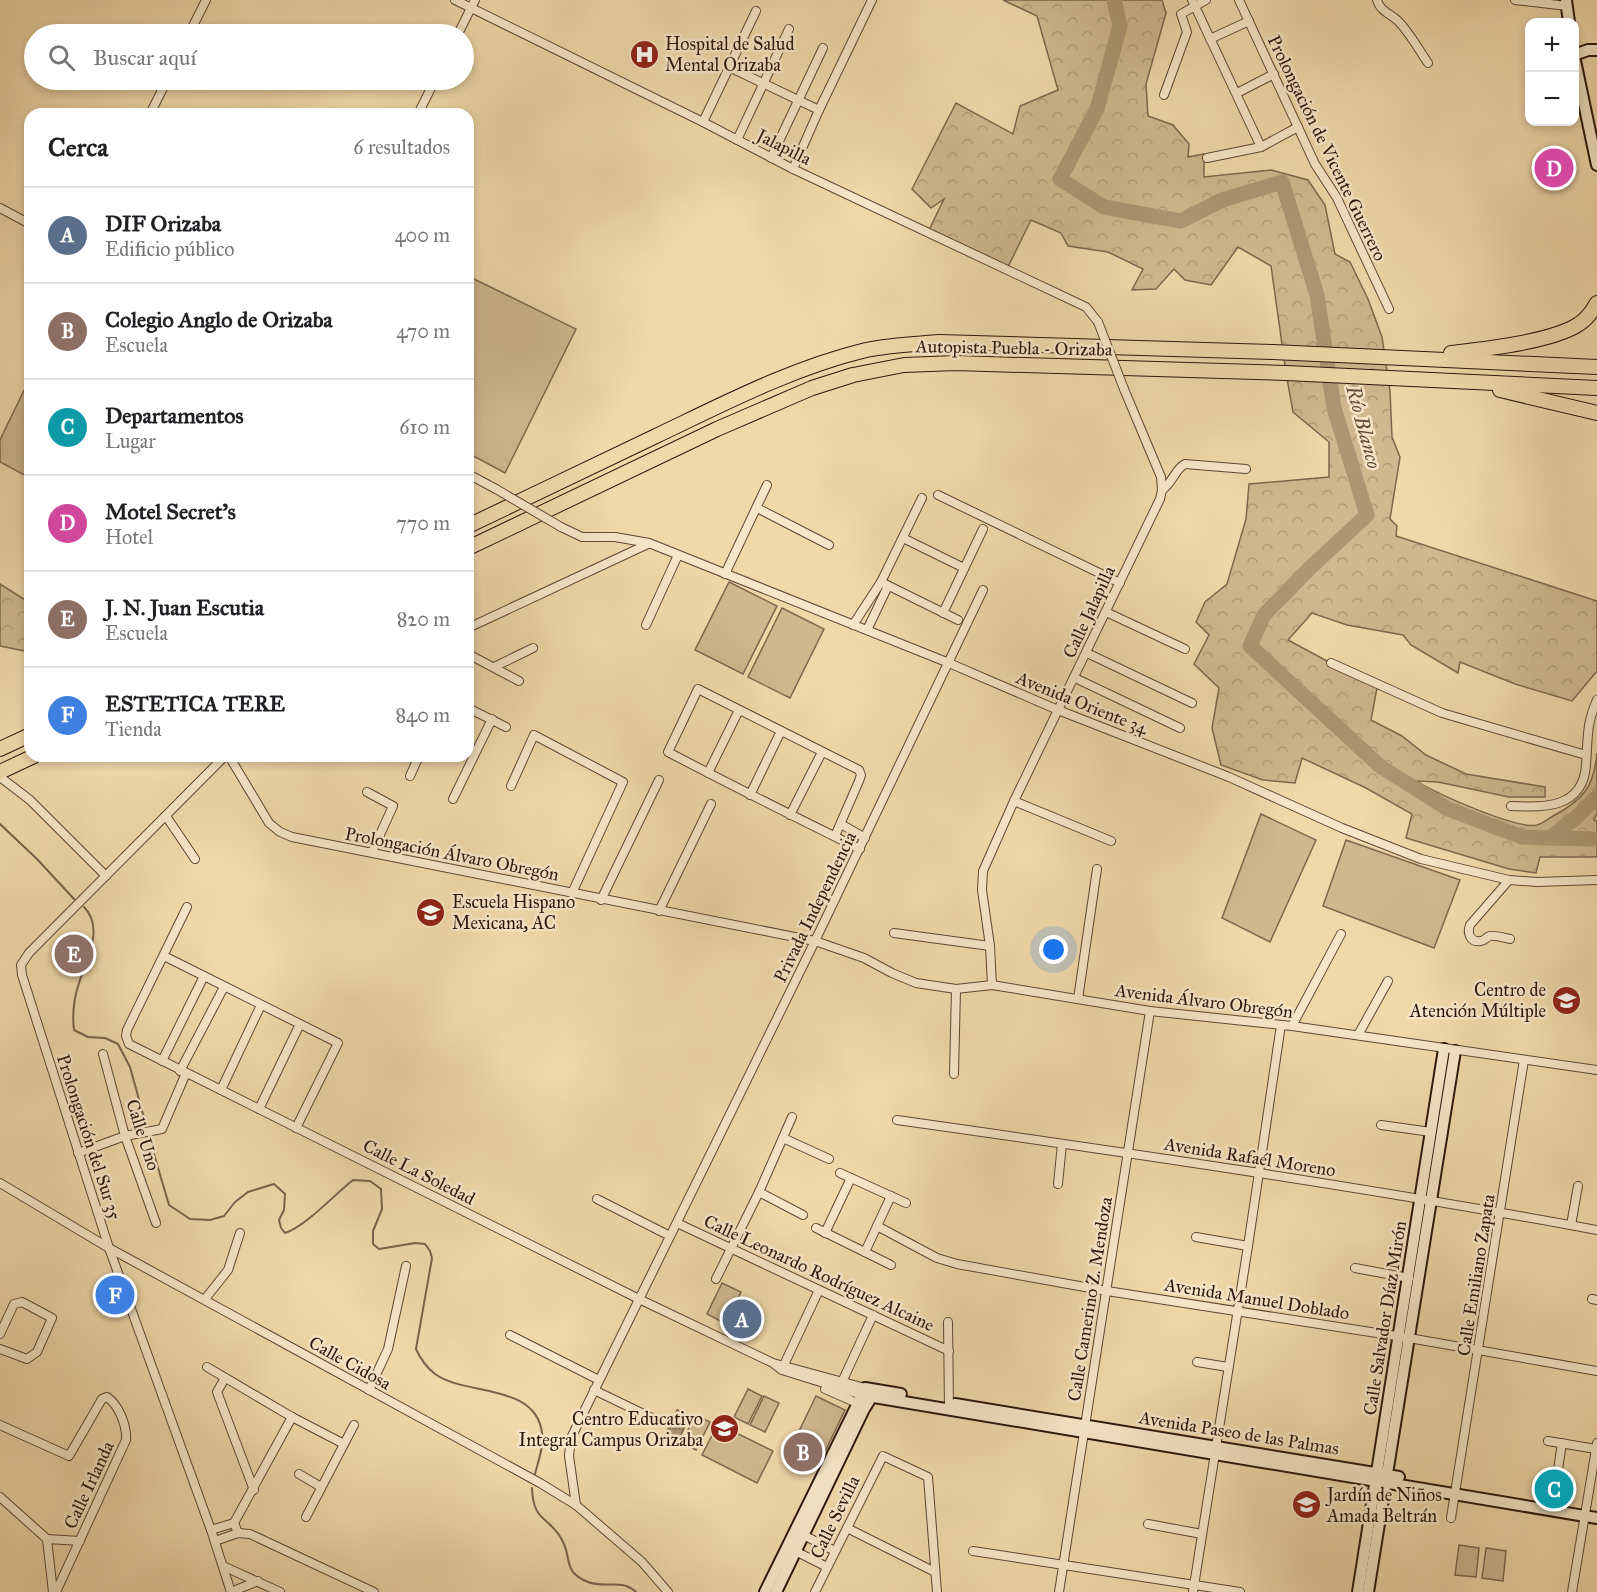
<!DOCTYPE html>
<html lang="es">
<head>
<meta charset="utf-8">
<style>
  body { margin:0; font-family:"IM FELL Great Primer",serif; background:#f6f6f6; color:#202124 }
  .controls { position:absolute; right:18px; top:18px; display:grid; overflow:hidden; border-radius:12px; box-shadow:0 3px 9px #0003 }
  .controls button { width:54px; height:54px; display:grid; place-items:center; padding:0; border:0; border-bottom:2px solid #e0e0e0; background:#fff; color:#202124; font:30px sans-serif }
  .you { position:absolute; left:1054px; top:950px; width:21px; height:21px; margin:-15px; border:4px solid #fff; border-radius:50%; background:#1a73e8; box-shadow:0 0 0 9px #1a73e833 }
  .badge { display:grid; place-items:center; width:39px; height:39px; border-radius:50%; background:#2563eb; color:#fff; font-size:20px; font-weight:700 }
  .pin { position:absolute; translate:-50% -50%; border:3px solid #fff; box-shadow:0 2px 6px #0006 }
  .list { margin:0; padding:0; list-style:none }
  h2 { display:flex; justify-content:space-between; align-items:center; height:78px; margin:0; padding:0 24px; font-size:26px }
  h2 small { font-size:20px; font-weight:400; color:#757577 }
  .list li { display:grid; grid-template-columns:39px 1fr auto; gap:18px; align-items:center; box-sizing:border-box; height:96px; padding:0 24px; border-top:2px solid #e0e0e0 }
  .list b { display:block; font-size:22px; white-space:nowrap }
  .list p { margin:0; font-size:20px; white-space:nowrap; color:#757577 }
  .list em { font-size:20px; font-style:normal; color:#757577 }
  .icon { flex:none; width:33px; height:33px; fill:none; stroke:currentColor; stroke-width:2; stroke-linecap:round; stroke-linejoin:round }
  .map { position:relative; flex:none; width:1597px; height:1592px; overflow:hidden }
  .search { position:absolute; background:#fff; box-shadow:0 3px 9px #0003; left:24px; top:24px; width:450px; height:66px; display:flex; align-items:center; gap:15px; box-sizing:border-box; padding:0 21px; border-radius:33px; color:#757577; font-size:22px }
  .panel { position:absolute; background:#fff; box-shadow:0 3px 9px #0003; left:24px; top:108px; width:450px; height:654px; border-radius:18px }
  .map>svg:first-child { display:block }
  .green { fill:#cfb78f; stroke:#7e674e; stroke-width:1.5 }
  .forest { fill:url(#forest-crowns); stroke:#7e674e; stroke-width:1.5 }
  .water { fill:url(#water-rules); stroke:#79634b; stroke-width:1.5 }
  .lines { fill:none; stroke-linecap:round; stroke-linejoin:round }
  .stream { stroke:#79634b; stroke-width:2 }
  .river { stroke:#ad9674; stroke-width:15 }
  .street-casing { stroke:#5d4735; stroke-width:10 }
  .secondary-casing { stroke:#2c170e; stroke-width:14 }
  .highway-casing { stroke:#2c170e; stroke-width:16 }
  .street { stroke:#f5e6c7; stroke-width:8 }
  .secondary { stroke:#f5e6c7; stroke-width:10 }
  .highway { stroke:#f0d8a9; stroke-width:14 }
  .street-bridge-casing { stroke:#5d4735; stroke-width:10; stroke-linecap:butt }
  .street-bridge { stroke:#f5e6c7; stroke-width:8 }
  .labels { text-anchor:middle; dominant-baseline:central; stroke-width:5; stroke-linejoin:round; paint-order:stroke }
  .poi-label { font-size:18px; fill:#2c170e; stroke:#f5e6c7; text-anchor:start }
  .street-label { font-size:18px; fill:#2c170e; stroke:#f5e6c7 }
  .water-label { font-size:20px; font-style:italic; fill:#604a37; stroke:#f5e6c7 }
</style>
</head>
<body>
<div class="map">
<svg width="1597" height="1592" viewBox="0 0 1597 1592">
  <defs>
    <pattern id="forest-crowns" width="20" height="18" patternUnits="userSpaceOnUse" patternTransform="scale(1.5)"><rect width="20" height="18" fill="#cfb78f"/><path d="M2 6a3 3 0 1 1 6 0M12 15a3 3 0 1 1 6 0" fill="none" stroke="#b29d7a"/></pattern>
    <pattern id="water-rules" width="6" height="5" patternUnits="userSpaceOnUse" patternTransform="scale(1.5)"><rect width="6" height="5" fill="#ad9674"/><path d="M0 2.5h6" fill="none" stroke="#8d795e"/></pattern>
  </defs>
  <rect width="100%" height="100%" fill="#f0d8a9"/>
  <filter id="stains"><feTurbulence type="fractalNoise" baseFrequency=".00333" numOctaves="4"/><feColorMatrix values="0 0 0 0 .2 0 0 0 0 .09 0 0 0 0 .02 0 0 0 .5 -.17"/></filter>
  <radialGradient id="worn" r=".72"><stop offset=".6" stop-color="#630" stop-opacity="0"/><stop offset="1" stop-color="#630" stop-opacity=".3"/></radialGradient>
  <g class="green">
    <path d="M468 276 576 329 505 473 468 453Z"/>
    <path d="M30 378V478L0 462V440Z"/>
    <path d="M729 582 777 606 743 674 695 650Z"/>
    <path d="M782 608 824 629 790 698 748 677Z"/>
    <path d="M1261 814 1316 840 1270 942 1222 918Z"/>
    <path d="M1346 840 1460 880 1434 948 1323 906Z"/>
    <path d="M722 1283 741 1292 726 1324 707 1314Z"/>
    <path d="M748 1389 762 1396 748 1424 734 1417Z"/>
    <path d="M764 1396 779 1403 765 1432 750 1425Z"/>
    <path d="M816 1396 845 1410 817 1468 788 1454Z"/>
    <path d="M695 1415 710 1422 696 1450 682 1443Z"/>
    <path d="M718 1424 773 1451 757 1483 702 1455Z"/>
    <path d="M1459 1545 1479 1548 1476 1577 1455 1575Z"/>
    <path d="M1486 1548 1506 1551 1503 1581 1482 1578Z"/>
  </g>
  <g class="forest">
    <path d="M1003 0H1162L1166 13 1146 84 1148 116 1173 125 1189 144 1188 157 1204 154V177L1271 170 1308 180 1325 205 1335 254 1350 262 1368 299 1382 337 1390 391 1392 437 1400 457 1390 519 1397 526 1396 536 1597 601V671L1572 701 1515 684 1460 662 1458 673 1411 645 1403 635 1347 625 1312 613 1288 640 1377 688 1371 720 1402 736 1426 755 1466 774 1545 787V797H1509L1438 782 1417 781C1433 793 1519 830 1537 825 1542 824 1548 819 1553 816 1583 800 1594 787 1597 753V814L1594 820 1597 821V857H1540L1536 873 1509 869 1406 838 1412 814 1366 788 1302 758 1295 783 1263 780 1221 765 1212 728 1219 688 1194 664 1209 635 1196 622 1205 602 1227 584 1246 519 1249 484 1329 477V442L1293 412 1286 373 1271 266 1238 247 1211 285 1185 280 1174 269 1156 289 1132 290 1143 269 1108 252 1068 246 1061 233 1031 220 1007 269 929 230 944 199 931 208 912 189 956 103 1013 134 1020 106 1058 90 1037 16Z"/>
    <path d="M0 584 30 603V652L0 646Z"/>
  </g>
  <path class="water" d="M677 1410 690 1416 678 1441 665 1435Z"/>
  <g class="lines">
    <g class="stream">
      <path d="M0 824 37 859 74 899"/>
      <path d="M84 907C105 929 86 959 79 983 74 998 72 1014 74 1030L88 1037 105 1038 118 1044 130 1067 146 1125"/>
      <path d="M148 1134 169 1205 190 1219 210 1220 224 1216 235 1202 248 1192 274 1184 285 1194 284 1210 279 1220 281 1228 285 1233C306 1226 334 1195 353 1180L370 1181 381 1189 382 1209 373 1231V1244L379 1249 415 1243 425 1244 430 1251 432 1258 416 1349C421 1360 426 1367 435 1374 465 1396 536 1383 542 1433 544 1447 538 1462 535 1474"/>
      <path d="M532 1488C533 1524 551 1516 563 1542 572 1560 563 1572 588 1582 606 1589 620 1578 636 1592"/>
    </g>
    <g class="river">
      <path d="M1114 0 1120 26 1097 109 1060 179 1104 207 1181 221 1222 200 1282 182 1317 295 1334 408 1367 515 1311 567 1264 615 1250 646 1381 767 1448 809 1522 837 1550 838 1578 816 1597 797"/>
      <path d="M1550 838 1597 839"/>
    </g>
    <defs>
      <g id="street">
        <path d="M455 0 703 122 793 169 1086 307 1098 322"/>
        <path d="M1192 0 1261 147"/>
        <path d="M1239 0 1315 164 1337 198 1389 309"/>
        <path d="M1377 0C1380 11 1389 13 1397 20 1408 30 1419 50 1428 63"/>
        <path d="M1515 0 1567 6"/>
        <path d="M189 34 206 0"/>
        <path d="M458 34 475 0"/>
        <path d="M1210 39 1249 21"/>
        <path d="M729 67 819 110"/>
        <path d="M1237 93 1274 74"/>
        <path d="M1164 95 1187 32 1181 14 1206 0"/>
        <path d="M150 114 167 80"/>
        <path d="M418 114 435 80"/>
        <path d="M703 122 756 11"/>
        <path d="M737 140 789 29"/>
        <path d="M771 158 823 48"/>
        <path d="M1207 158 1261 147 1298 127"/>
        <path d="M793 169 819 110 872 0"/>
        <path d="M0 208 30 224"/>
        <path d="M468 474 496 489"/>
        <path d="M1162 490C1174 481 1175 469 1185 464L1246 469"/>
        <path d="M938 495 1120 583"/>
        <path d="M757 508 829 545"/>
        <path d="M561 527 582 537H615L649 543 949 663 1058 710 1229 777 1342 828 1421 859 1509 880 1537 882 1597 880"/>
        <path d="M903 538 964 568"/>
        <path d="M725 574 767 485"/>
        <path d="M881 582 958 620"/>
        <path d="M1106 612 1185 649"/>
        <path d="M943 613 983 529"/>
        <path d="M646 625 678 555"/>
        <path d="M853 625 881 582 922 498"/>
        <path d="M468 628 648 544"/>
        <path d="M867 630 888 586"/>
        <path d="M1087 653 1192 703"/>
        <path d="M468 654 519 681"/>
        <path d="M1331 663 1442 713 1586 755"/>
        <path d="M494 667 533 648"/>
        <path d="M1075 678 1180 728"/>
        <path d="M468 708 506 727"/>
        <path d="M225 756 29 953 21 965 22 975 109 1248 211 1530 231 1592"/>
        <path d="M229 756 269 823 280 832 292 837 815 941 864 958 892 973 916 983 956 989 992 985 1150 1011 1292 1026 1597 1070"/>
        <path d="M408 756 417 760"/>
        <path d="M708 773 739 710"/>
        <path d="M410 776 419 756"/>
        <path d="M0 777 30 800 106 876"/>
        <path d="M511 786 534 735 623 782 572 893"/>
        <path d="M367 792 393 806 372 852"/>
        <path d="M750 795 781 731"/>
        <path d="M453 799 492 719"/>
        <path d="M1014 801 1111 841"/>
        <path d="M1511 806C1545 808 1583 808 1586 765 1588 740 1586 724 1597 700"/>
        <path d="M790 815 822 752"/>
        <path d="M166 816 195 859"/>
        <path d="M841 824 865 838"/>
        <path d="M835 836 859 781 861 775 859 770 698 689 668 752C731 785 795 817 860 849"/>
        <path d="M1509 880 1470 925C1467 933 1470 943 1481 941 1484 941 1486 937 1490 936 1494 935 1505 938 1510 939"/>
        <path d="M601 900 659 780"/>
        <path d="M187 907 127 1030 126 1036 129 1044 639 1299 773 1363 782 1370 862 1395 865 1388 773 1363"/>
        <path d="M659 911 711 804"/>
        <path d="M894 933 990 946"/>
        <path d="M164 956 338 1043 296 1128"/>
        <path d="M992 985 990 946 982 890 983 871 1014 801 1160 499 1162 490 1161 477 1124 389"/>
        <path d="M1078 999 1097 869"/>
        <path d="M1292 1026 1341 934"/>
        <path d="M1358 1035 1388 981"/>
        <path d="M103 1054 125 1136 156 1223"/>
        <path d="M162 1061 204 976"/>
        <path d="M180 1071 224 987"/>
        <path d="M954 1074 956 989"/>
        <path d="M221 1090 261 1005"/>
        <path d="M259 1109 300 1024"/>
        <path d="M897 1120C1131 1153 1365 1187 1597 1230"/>
        <path d="M1381 1125 1431 1132"/>
        <path d="M783 1138 829 1159"/>
        <path d="M78 1153 125 1136 162 1129 186 1073"/>
        <path d="M840 1173 906 1203"/>
        <path d="M0 1183 109 1248 540 1483 576 1505 642 1562 668 1592"/>
        <path d="M1058 1184 1062 1144"/>
        <path d="M759 1192 803 1215"/>
        <path d="M597 1199 670 1236"/>
        <path d="M677 1223 949 1351"/>
        <path d="M1571 1225 1578 1186"/>
        <path d="M877 1226 937 1258 957 1264 1107 1291 1409 1338 1597 1371"/>
        <path d="M816 1228 891 1265"/>
        <path d="M825 1233 851 1178"/>
        <path d="M1196 1237 1248 1246"/>
        <path d="M865 1252 891 1196"/>
        <path d="M1355 1268 1409 1278"/>
        <path d="M716 1279 759 1192 792 1117"/>
        <path d="M205 1299 228 1270 240 1233"/>
        <path d="M1592 1299 1597 1300"/>
        <path d="M948 1322 949 1410"/>
        <path d="M0 1334 14 1304 22 1302 52 1318 37 1352 27 1359 0 1349"/>
        <path d="M510 1335 599 1380"/>
        <path d="M1197 1362 1228 1367"/>
        <path d="M207 1367 292 1417 344 1444"/>
        <path d="M783 1367 819 1290"/>
        <path d="M225 1378 217 1392 254 1490"/>
        <path d="M842 1382 873 1315"/>
        <path d="M825 1389 857 1403"/>
        <path d="M369 1390 388 1349 406 1266"/>
        <path d="M594 1390 652 1418"/>
        <path d="M0 1425 69 1456 102 1399 107 1397C119 1405 127 1426 126 1440L56 1592"/>
        <path d="M1548 1441 1596 1449"/>
        <path d="M299 1474 321 1487"/>
        <path d="M1557 1476 1562 1443"/>
        <path d="M0 1497 47 1539 53 1592"/>
        <path d="M576 1505 569 1456 571 1438 815 941 983 590"/>
        <path d="M306 1517 354 1425"/>
        <path d="M1451 1518 1524 1060"/>
        <path d="M1148 1524 1202 1534"/>
        <path d="M847 1528 935 1572"/>
        <path d="M211 1530 234 1523"/>
        <path d="M238 1533 234 1523 292 1417"/>
        <path d="M799 1533 835 1551"/>
        <path d="M47 1539 80 1541"/>
        <path d="M215 1541 238 1533 250 1534 374 1592"/>
        <path d="M793 1550 827 1567"/>
        <path d="M973 1551 1240 1592"/>
        <path d="M223 1566 280 1592"/>
        <path d="M231 1592 258 1581"/>
        <path d="M815 1592 883 1456 928 1477 937 1592"/>
        <path d="M1059 1592 1150 1011"/>
        <path d="M1193 1592 1248 1246 1281 1025"/>
        <path d="M1572 1592 1597 1443"/>
      </g>
      <g id="secondary">
        <path d="M1566 0 1569 22"/>
        <path d="M1574 55 1588 50H1597"/>
        <path d="M1574 56 1597 165"/>
        <path d="M865 1388 901 1394"/>
        <path d="M955 1404 1399 1477"/>
        <path d="M765 1592 862 1395 1597 1518"/>
        <path d="M776 1592 864 1409 874 1393"/>
        <path d="M1358 1592 1444 1049"/>
        <path d="M1368 1592 1455 1051"/>
      </g>
      <g id="highway">
        <path d="M1451 353C1484 349 1552 342 1579 324 1587 319 1592 312 1597 303"/>
        <path d="M1500 390 1597 413"/>
        <path d="M468 526C531 496 594 466 656 436 725 403 792 368 866 350 890 345 915 344 939 342L1273 352 1597 367"/>
        <path d="M468 548 717 429 812 388 853 375 904 365 956 363 1286 373 1597 388"/>
        <path d="M0 749 30 735"/>
        <path d="M0 772 34 756"/>
      </g>
    </defs>
    <use href="#street" class="street-casing"/>
    <use href="#secondary" class="secondary-casing"/>
    <use href="#highway" class="highway-casing"/>
    <use href="#street" class="street"/>
    <use href="#secondary" class="secondary"/>
    <use href="#highway" class="highway"/>
    <defs>
      <g id="street-bridge">
        <path d="M1098 322 1124 389"/>
        <path d="M496 489 561 527"/>
      </g>
    </defs>
    <use href="#street-bridge" class="street-bridge-casing"/>
    <use href="#street-bridge" class="street-bridge"/>
  </g>
  <defs>
    <symbol id="hospital-disc" viewBox="-11 -11 22 22"><circle r="9.5" fill="#8f2418" stroke="#f5e6c7"/><path d="M-5-5h3v3.5h4V-5h3V5h-3V1.5h-4V5h-3Z" fill="#fff"/></symbol>
    <symbol id="school-disc" viewBox="-11 -11 22 22"><circle r="9.5" fill="#8f2418" stroke="#f5e6c7"/><path d="M0-5L7-2L0 1L-7-2ZM-4 1L0 2.5L4 1V4Q0 6-4 4Z" fill="#fff"/></symbol>
  </defs>
  <g fill-rule="evenodd">
    <use href="#hospital-disc" x="628" y="38" width="33" height="33"/>
    <use href="#school-disc" x="414" y="896" width="33" height="33"/>
    <use href="#school-disc" x="1550" y="984" width="33" height="33"/>
    <use href="#school-disc" x="708" y="1412" width="33" height="33"/>
    <use href="#school-disc" x="1290" y="1488" width="33" height="33"/>
  </g>
  <g class="labels">
    <g class="poi-label">
      <text x="665" y="44">Hospital de Salud<tspan x="665" dy="21">Mental Orizaba</tspan></text>
      <text x="452" y="902">Escuela Hispano<tspan x="452" dy="21">Mexicana, AC</tspan></text>
      <text x="1546" y="990" text-anchor="end">Centro de<tspan x="1546" dy="21">Atención Múltiple</tspan></text>
      <text x="703" y="1419" text-anchor="end">Centro Educativo<tspan x="703" dy="21">Integral Campus Orizaba</tspan></text>
      <text x="1327" y="1495">Jardín de Niños<tspan x="1327" dy="21">Amada Beltrán</tspan></text>
    </g>
    <g class="street-label">
      <text transform="translate(784 147) rotate(27)">Jalapilla</text>
      <text transform="translate(1327 148) rotate(64)">Prolongación de Vicente Guerrero</text>
      <text transform="translate(1014 348) rotate(1)">Autopista Puebla - Orizaba</text>
      <text transform="translate(1089 612) rotate(-65)">Calle Jalapilla</text>
      <text transform="translate(1082 703) rotate(22)">Avenida Oriente 34</text>
      <text transform="translate(452 854) rotate(11)">Prolongación Álvaro Obregón</text>
      <text transform="translate(815 907) rotate(-64)">Privada Independencia</text>
      <text transform="translate(1204 1001) rotate(7)">Avenida Álvaro Obregón</text>
      <text transform="translate(143 1135) rotate(72)">Calle Uno</text>
      <text transform="translate(89 1137) rotate(72)">Prolongación del Sur 35</text>
      <text transform="translate(1250 1157) rotate(9)">Avenida Rafaél Moreno</text>
      <text transform="translate(419 1172) rotate(27)">Calle La Soledad</text>
      <text transform="translate(819 1273) rotate(25)">Calle Leonardo Rodríguez Alcaine</text>
      <text transform="translate(1476 1275) rotate(-81)">Calle Emiliano Zapata</text>
      <text transform="translate(1090 1299) rotate(-81)">Calle Camerino Z. Mendoza</text>
      <text transform="translate(1257 1299) rotate(9)">Avenida Manuel Doblado</text>
      <text transform="translate(1385 1318) rotate(-81)">Calle Salvador Díaz Mirón</text>
      <text transform="translate(350 1363) rotate(29)">Calle Cidosa</text>
      <text transform="translate(1239 1433) rotate(9)">Avenida Paseo de las Palmas</text>
      <text transform="translate(89 1485) rotate(-65)">Calle Irlanda</text>
      <text transform="translate(835 1517) rotate(-64)">Calle Sevilla</text>
    </g>
    <g class="water-label">
      <text transform="translate(1364 427) rotate(75)">Río Blanco</text>
    </g>
  </g>
  <rect width="100%" height="100%" filter="url(#stains)"/>
  <rect width="100%" height="100%" fill="url(#worn)"/>
</svg>
<div class="controls">
<button>+</button>
<button>−</button>
</div>
<div class="you"></div>
<div class="pin badge" style="left:742px;top:1319px;background:#5c6f8a">A</div>
<div class="pin badge" style="left:803px;top:1452px;background:#8d6e63">B</div>
<div class="pin badge" style="left:1554px;top:1489px;background:#0f9aa8">C</div>
<div class="pin badge" style="left:1554px;top:168px;background:#d1479c">D</div>
<div class="pin badge" style="left:74px;top:954px;background:#8d6e63">E</div>
<div class="pin badge" style="left:115px;top:1295px;background:#3f7fe0">F</div>
<div class="search"><svg class="icon" aria-label="search" viewBox="0 0 24 24"><circle cx="10" cy="10" r="6"/><path d="M15 15l6 6"/></svg>Buscar aquí</div>
<section class="panel">
<h2>Cerca<small>6 resultados</small></h2>
<ul class="list">
<li><span class="badge" style="background:#5c6f8a">A</span><div><b>DIF Orizaba</b><p>Edificio público</p></div><em>400 m</em></li>
<li><span class="badge" style="background:#8d6e63">B</span><div><b>Colegio Anglo de Orizaba</b><p>Escuela</p></div><em>470 m</em></li>
<li><span class="badge" style="background:#0f9aa8">C</span><div><b>Departamentos</b><p>Lugar</p></div><em>610 m</em></li>
<li><span class="badge" style="background:#d1479c">D</span><div><b>Motel Secret's</b><p>Hotel</p></div><em>770 m</em></li>
<li><span class="badge" style="background:#8d6e63">E</span><div><b>J. N. Juan Escutia</b><p>Escuela</p></div><em>820 m</em></li>
<li><span class="badge" style="background:#3f7fe0">F</span><div><b>ESTETICA TERE</b><p>Tienda</p></div><em>840 m</em></li>
</ul>
</section>
</div>
</body>
</html>
